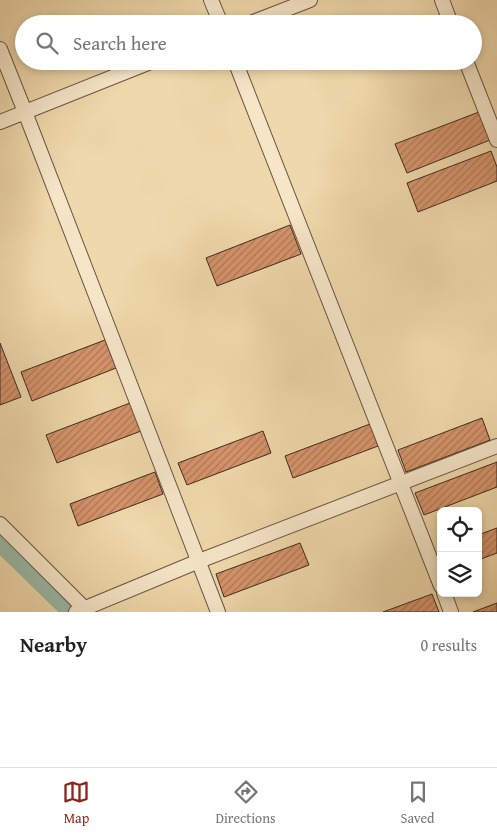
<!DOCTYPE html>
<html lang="en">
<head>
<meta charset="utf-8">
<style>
  body { margin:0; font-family:"Gentium Book Plus",serif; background:#f6f6f6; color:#222 }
  .controls { position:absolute; right:15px; bottom:15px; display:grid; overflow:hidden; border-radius:8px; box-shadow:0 2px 8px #0003 }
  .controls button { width:45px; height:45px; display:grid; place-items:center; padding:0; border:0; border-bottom:1px solid #e0e0e0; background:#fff; color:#222; font:25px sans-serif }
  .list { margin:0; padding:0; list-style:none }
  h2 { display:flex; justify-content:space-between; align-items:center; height:65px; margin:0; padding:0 20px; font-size:21px }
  h2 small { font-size:16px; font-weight:400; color:#767676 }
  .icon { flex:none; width:28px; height:28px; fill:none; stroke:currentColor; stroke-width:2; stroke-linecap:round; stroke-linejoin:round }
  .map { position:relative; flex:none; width:497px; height:612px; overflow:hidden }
  .search { position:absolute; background:#fff; box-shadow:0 2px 8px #0003; left:15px; right:15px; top:15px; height:55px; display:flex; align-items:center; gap:12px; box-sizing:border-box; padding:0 18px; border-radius:28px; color:#767676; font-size:19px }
  .sheet { height:155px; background:#fff }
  nav { display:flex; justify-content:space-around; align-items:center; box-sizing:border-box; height:70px; border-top:1px solid #e0e0e0; background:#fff; font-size:14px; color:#767676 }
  nav a { display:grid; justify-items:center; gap:2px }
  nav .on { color:#8f2418 }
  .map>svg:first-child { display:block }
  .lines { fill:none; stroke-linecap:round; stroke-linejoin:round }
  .river { stroke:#9abaa6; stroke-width:22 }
  .building { fill:url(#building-hatch); stroke:#3f281e }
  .minor-casing { stroke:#6b5441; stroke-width:16 }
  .minor { stroke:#f5e6c8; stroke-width:14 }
</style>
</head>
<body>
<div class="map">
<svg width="497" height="612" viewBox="0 0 497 612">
  <defs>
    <pattern id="building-hatch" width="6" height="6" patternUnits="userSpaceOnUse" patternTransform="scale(1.25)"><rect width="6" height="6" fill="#d6946b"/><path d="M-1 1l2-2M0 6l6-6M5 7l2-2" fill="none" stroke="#af7957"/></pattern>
  </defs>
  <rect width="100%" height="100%" fill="#efd8ab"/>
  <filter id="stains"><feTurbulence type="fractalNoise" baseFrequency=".004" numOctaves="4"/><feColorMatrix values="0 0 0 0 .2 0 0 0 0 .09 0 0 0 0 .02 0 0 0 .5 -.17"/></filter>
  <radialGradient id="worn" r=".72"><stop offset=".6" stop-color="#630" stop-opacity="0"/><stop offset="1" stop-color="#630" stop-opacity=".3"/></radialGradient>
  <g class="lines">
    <path class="river" d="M0 540 74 612"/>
  </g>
  <g class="building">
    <path d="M479 112 490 140 407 173 395 144Z"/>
    <path d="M491 151 497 167V181L418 212 407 183Z"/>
    <path d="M290 225 301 254 217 286 206 258Z"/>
    <path d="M105 340 116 368 32 401 21 372Z"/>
    <path d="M0 343 21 397 0 405Z"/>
    <path d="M130 403 141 431 57 463 46 435Z"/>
    <path d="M482 418 490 440 406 472 398 450Z"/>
    <path d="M370 424 378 446 293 478 285 456Z"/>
    <path d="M263 431 271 453 187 485 178 463Z"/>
    <path d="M497 462V487L424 515 415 493Z"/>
    <path d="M155 472 163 494 78 526 70 504Z"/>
    <path d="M497 528V553L478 560V535Z"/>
    <path d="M300 543 309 565 224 597 216 574Z"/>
    <path d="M432 594 439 612H383Z"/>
    <path d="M497 603V612H473Z"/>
  </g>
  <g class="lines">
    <defs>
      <g id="minor">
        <path d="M211 0 221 24"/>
        <path d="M442 0 451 24"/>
        <path d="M248 24 310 0"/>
        <path d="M0 49 25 112 218 612"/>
        <path d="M235 61 441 586"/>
        <path d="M466 61 497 140"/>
        <path d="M0 122 153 61"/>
        <path d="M0 524 88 612"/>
        <path d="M444 593 451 612"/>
        <path d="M76 612 199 561 497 446"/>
      </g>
    </defs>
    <use href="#minor" class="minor-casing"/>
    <use href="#minor" class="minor"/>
  </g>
  <rect width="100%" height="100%" filter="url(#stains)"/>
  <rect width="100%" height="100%" fill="url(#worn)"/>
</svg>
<div class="controls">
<button><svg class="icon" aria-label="locate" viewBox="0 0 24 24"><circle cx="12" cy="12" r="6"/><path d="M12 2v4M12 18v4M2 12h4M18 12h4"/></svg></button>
<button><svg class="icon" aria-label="layers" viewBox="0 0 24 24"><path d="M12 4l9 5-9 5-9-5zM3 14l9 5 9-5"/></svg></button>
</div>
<div class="search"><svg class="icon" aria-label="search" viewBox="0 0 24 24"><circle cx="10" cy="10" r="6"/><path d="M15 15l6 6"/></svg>Search here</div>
</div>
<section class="sheet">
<h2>Nearby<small>0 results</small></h2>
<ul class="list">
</ul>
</section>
<nav>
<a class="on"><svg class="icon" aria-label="map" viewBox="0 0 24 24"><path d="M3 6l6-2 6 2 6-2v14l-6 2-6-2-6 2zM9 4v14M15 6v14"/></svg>Map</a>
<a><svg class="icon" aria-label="directions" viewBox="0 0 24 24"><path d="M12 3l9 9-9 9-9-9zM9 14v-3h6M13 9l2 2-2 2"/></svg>Directions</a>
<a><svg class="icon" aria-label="saved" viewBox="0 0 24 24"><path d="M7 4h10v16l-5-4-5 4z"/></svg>Saved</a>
</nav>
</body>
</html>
